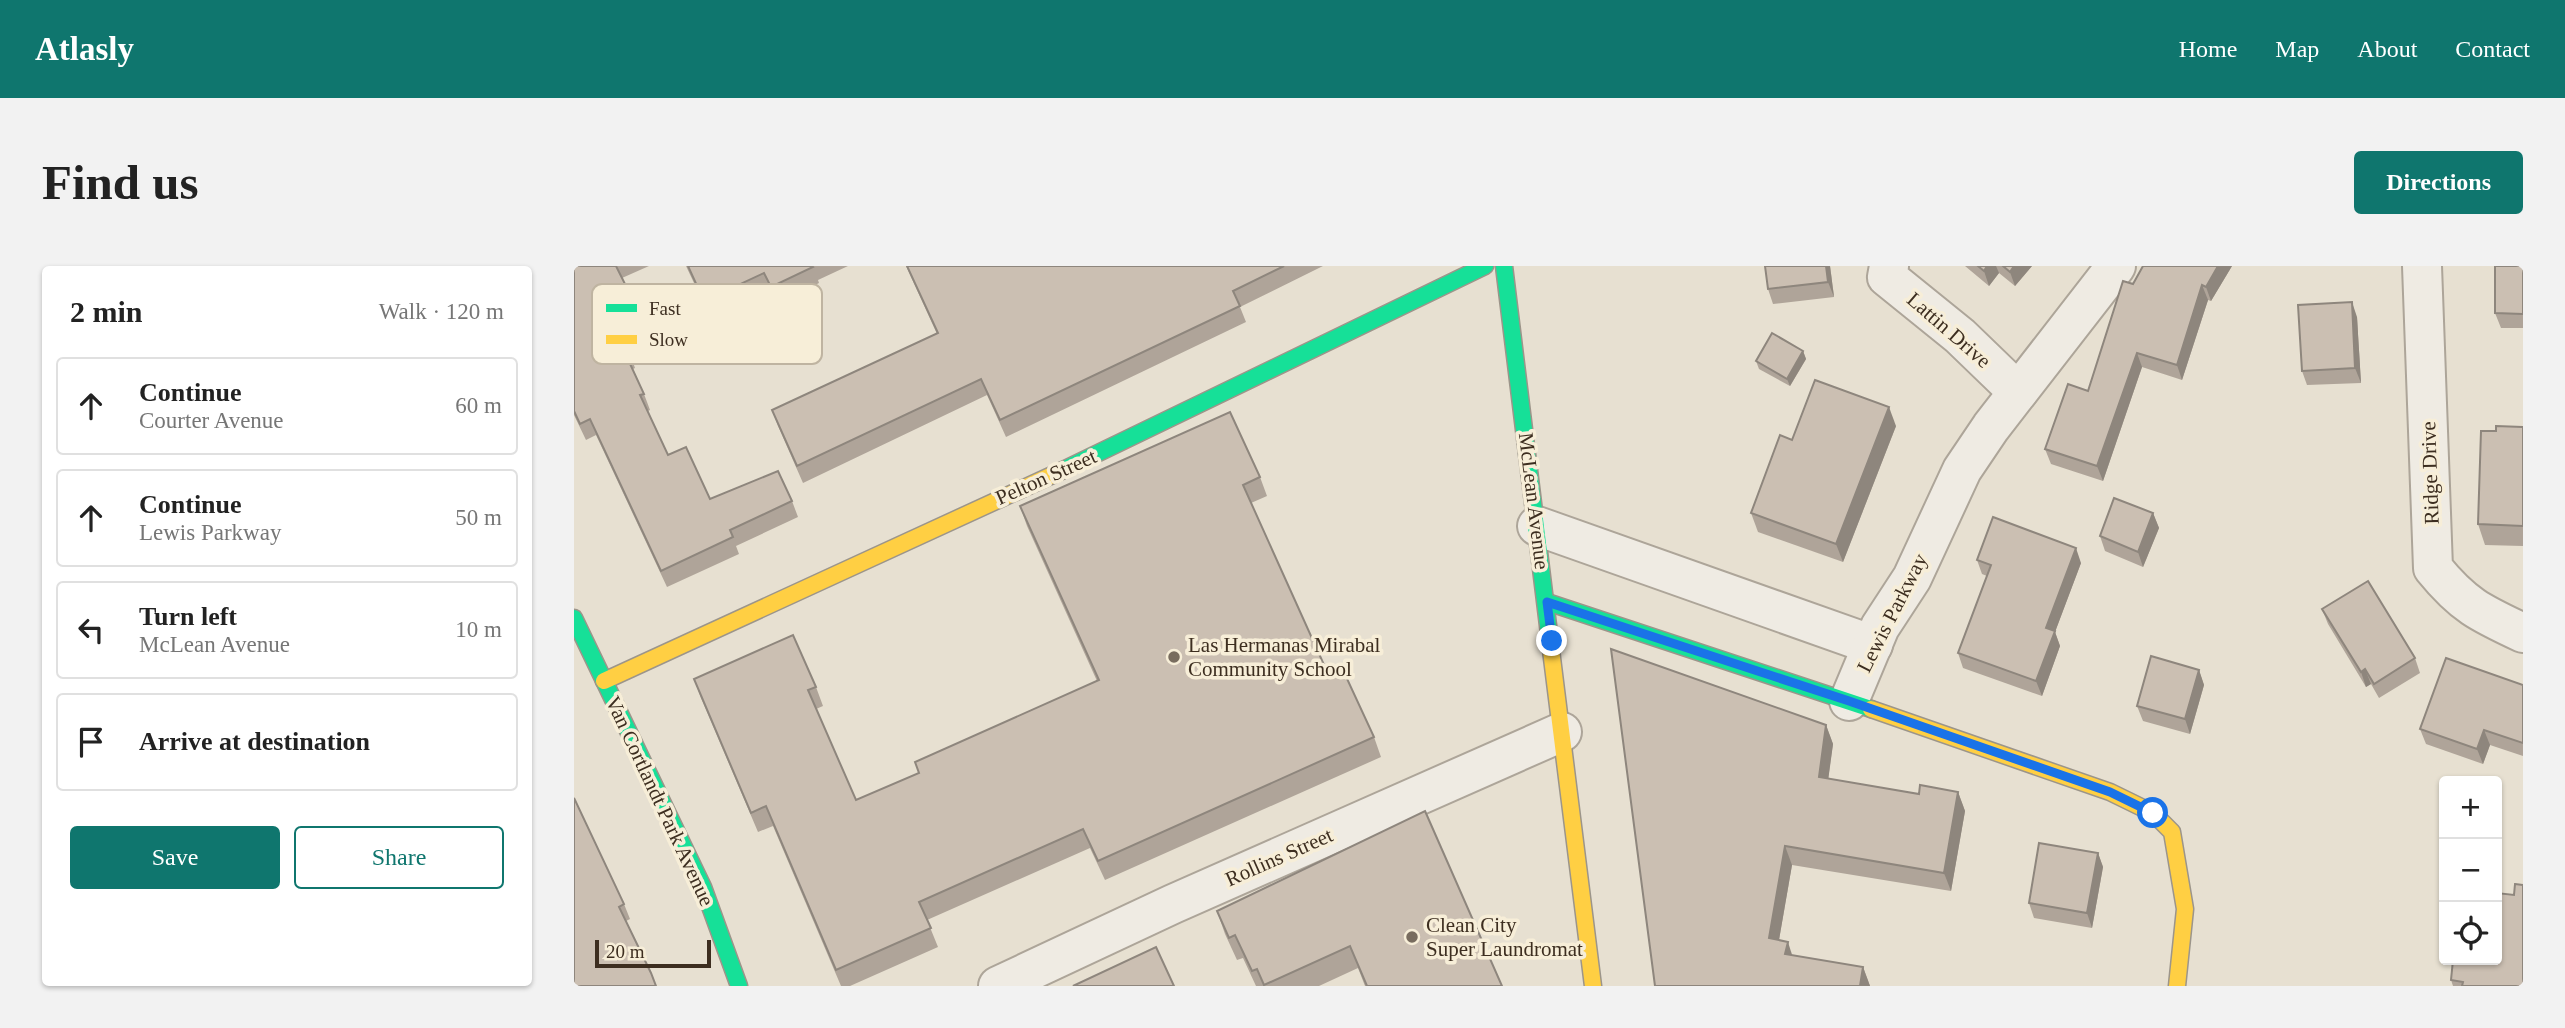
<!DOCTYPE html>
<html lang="en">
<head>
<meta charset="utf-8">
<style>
  body { margin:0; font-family:"Times New Roman",serif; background:#f2f2f2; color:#222 }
  .controls { position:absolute; right:21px; bottom:21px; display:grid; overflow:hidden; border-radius:7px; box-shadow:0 2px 5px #0004 }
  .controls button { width:63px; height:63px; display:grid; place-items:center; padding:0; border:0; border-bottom:2px solid #e0e0e0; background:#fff; color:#222; font:35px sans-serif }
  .scale { position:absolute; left:21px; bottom:18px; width:116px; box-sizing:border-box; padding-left:7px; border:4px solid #3d2e20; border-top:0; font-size:19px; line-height:24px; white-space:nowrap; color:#3d2e20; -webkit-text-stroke:5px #f7eed8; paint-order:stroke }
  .stop { position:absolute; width:21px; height:21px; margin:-16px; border:5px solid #1a73e8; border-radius:50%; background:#fff }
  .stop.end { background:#1a73e8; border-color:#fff; box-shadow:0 2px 7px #0008 }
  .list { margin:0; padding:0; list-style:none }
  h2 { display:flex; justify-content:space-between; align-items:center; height:91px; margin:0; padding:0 28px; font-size:30px }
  h2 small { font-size:23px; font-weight:400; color:#767676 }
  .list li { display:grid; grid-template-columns:46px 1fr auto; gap:21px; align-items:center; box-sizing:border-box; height:98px; margin:0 14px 14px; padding:0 14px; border:2px solid #e0e0e0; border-radius:7px }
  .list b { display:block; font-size:26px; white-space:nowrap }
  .list p { margin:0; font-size:23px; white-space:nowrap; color:#767676 }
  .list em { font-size:23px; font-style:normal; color:#767676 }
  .actions { display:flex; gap:14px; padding:21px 28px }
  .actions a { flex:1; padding:16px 0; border:2px solid #0f766e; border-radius:7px; text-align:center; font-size:24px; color:#0f766e }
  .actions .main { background:#0f766e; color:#fff }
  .icon { flex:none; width:38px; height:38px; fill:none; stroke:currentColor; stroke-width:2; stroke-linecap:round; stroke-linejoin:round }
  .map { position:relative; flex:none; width:1949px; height:720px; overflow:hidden; border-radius:7px }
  header { display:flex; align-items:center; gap:42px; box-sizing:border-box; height:98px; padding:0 35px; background:#0f766e; color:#fff }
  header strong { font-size:33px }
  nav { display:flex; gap:38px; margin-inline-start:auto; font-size:24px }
  .intro { display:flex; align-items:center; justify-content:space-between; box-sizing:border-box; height:168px; padding:0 42px }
  h1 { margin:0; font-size:49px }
  .button { padding:18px 32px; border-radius:7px; background:#0f766e; color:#fff; font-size:24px; font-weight:700 }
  main { display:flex; gap:42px; padding:0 42px }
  aside { flex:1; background:#fff; border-radius:7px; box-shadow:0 2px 5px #0004 }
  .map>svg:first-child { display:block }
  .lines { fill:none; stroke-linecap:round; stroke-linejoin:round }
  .street-casing { stroke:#ada599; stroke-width:42 }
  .fast-casing { stroke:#9c958a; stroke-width:19 }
  .slow-casing { stroke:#9c958a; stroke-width:19 }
  .street { stroke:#efebe3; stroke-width:38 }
  .fast { stroke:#16e098; stroke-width:16 }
  .slow { stroke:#ffcf43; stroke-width:16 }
  .wall { fill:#afa499 }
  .shaded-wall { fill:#8e867d }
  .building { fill:#cbbfb2; stroke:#8e867d; stroke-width:2 }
  .route { stroke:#1a73e8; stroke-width:9 }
  .poi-dot { fill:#786c5e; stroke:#f7eed8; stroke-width:2.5 }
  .labels { text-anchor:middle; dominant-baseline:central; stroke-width:7; stroke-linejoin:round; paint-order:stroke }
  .street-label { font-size:21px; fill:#3d2e20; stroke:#f7eed8 }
  .poi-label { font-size:21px; fill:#3d2e20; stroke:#f7eed8; text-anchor:start }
  .key { fill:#f7eed8; stroke:#bfb4a1; stroke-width:2 }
  .key-label { font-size:19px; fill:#3d2e20 }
</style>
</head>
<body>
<header>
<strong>Atlasly</strong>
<nav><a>Home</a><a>Map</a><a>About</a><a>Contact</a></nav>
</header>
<div class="intro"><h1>Find us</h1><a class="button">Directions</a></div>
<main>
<aside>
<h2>2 min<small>Walk · 120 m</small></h2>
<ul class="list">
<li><svg class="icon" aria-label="ahead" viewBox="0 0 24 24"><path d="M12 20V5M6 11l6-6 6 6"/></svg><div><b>Continue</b><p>Courter Avenue</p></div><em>60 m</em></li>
<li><svg class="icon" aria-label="ahead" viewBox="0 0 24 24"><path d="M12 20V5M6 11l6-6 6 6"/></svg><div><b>Continue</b><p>Lewis Parkway</p></div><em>50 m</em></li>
<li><svg class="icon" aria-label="left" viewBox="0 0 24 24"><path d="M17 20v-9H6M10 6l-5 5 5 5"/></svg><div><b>Turn left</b><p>McLean Avenue</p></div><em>10 m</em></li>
<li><svg class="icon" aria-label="arrive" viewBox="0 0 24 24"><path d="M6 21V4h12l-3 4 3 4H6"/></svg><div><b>Arrive at destination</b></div></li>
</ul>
<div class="actions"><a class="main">Save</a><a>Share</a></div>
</aside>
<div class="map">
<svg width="1949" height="720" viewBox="0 0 1949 720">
  <rect width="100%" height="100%" fill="#e7e0d1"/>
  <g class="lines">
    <defs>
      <g id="street">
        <path d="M1315 0 1313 11 1386 70 1444 126"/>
        <path d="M1848 0 1859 302C1889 339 1906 347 1949 367"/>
        <path d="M963 260 1299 379"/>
        <path d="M1275 435 1306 361 1338 312 1388 204 1417 161 1542 0"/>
        <path d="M424 720 599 638 988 466"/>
      </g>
      <g id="fast">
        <path d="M930 0 977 384"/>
        <path d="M487 205 911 0"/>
        <path d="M973 336 1297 443"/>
        <path d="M0 352 129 621 165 720"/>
      </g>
      <g id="slow">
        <path d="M977 384 1019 720"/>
        <path d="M30 415 487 205"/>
        <path d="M1297 443 1536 526 1579 547 1598 566 1611 643 1603 720"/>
      </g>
    </defs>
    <use href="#street" class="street-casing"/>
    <use href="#fast" class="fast-casing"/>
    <use href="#slow" class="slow-casing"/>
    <use href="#street" class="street"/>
    <use href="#fast" class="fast"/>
    <use href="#slow" class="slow"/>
  </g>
  <g class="wall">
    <path d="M0 0H75L48 12 56 35 35 44 55 85 61 102 59 103 70 128 76 144 74 145 94 189 136 233 218 235 224 251 162 280 165 288 93 321 22 169 12 174 0 149Z"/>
    <path d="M112 0H274L244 14 245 17 203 38 196 23 136 51Z"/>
    <path d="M332 0H749L666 41 672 56 432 171 413 129 229 217 204 160 198 144 363 68Z"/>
    <path d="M1191 0H1256L1260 31 1199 38 1194 23Z"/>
    <path d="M1391 0H1458L1441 20 1425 7 1415 20Z"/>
    <path d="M1569 0H1658L1637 35 1634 34 1608 114 1568 101 1529 215 1477 198 1471 183 1514 125Z"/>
    <path d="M1949 0V62H1927L1921 47Z"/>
    <path d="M1783 51 1787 117 1733 119 1728 105Z"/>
    <path d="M1229 85 1232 93 1216 120 1185 103 1182 95Z"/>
    <path d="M1322 160 1269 296 1184 266 1177 247 1218 174Z"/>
    <path d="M1949 161V280L1911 279 1904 258 1922 165Z"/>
    <path d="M686 211 693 230 677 237 755 410 800 471 807 491 531 614 516 582 353 654 364 681 276 720H267L199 560 184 566 127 432 120 413 242 421 249 440 242 443 282 534 345 507 341 496 523 415 453 260 446 240Z"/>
    <path d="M1579 247 1585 262 1569 301 1531 285 1526 270Z"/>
    <path d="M1403 294 1507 297 1481 366 1486 380 1468 430 1389 402 1384 387 1413 310 1408 308Z"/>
    <path d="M1748 343 1841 392 1846 407 1805 432 1797 418 1792 421 1754 358Z"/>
    <path d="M1625 404 1630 419 1616 468 1569 455 1563 440Z"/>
    <path d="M1949 419V490L1916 479 1909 498 1852 478 1846 463Z"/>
    <path d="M1252 459 1259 478 1254 513 1345 528 1384 526 1391 545 1377 625 1218 599 1205 674 1218 689 1289 701 1296 720H1081Z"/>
    <path d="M0 532 50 638 56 653 52 655 0 720Z"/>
    <path d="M1524 587 1529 601 1518 662 1460 652 1455 637Z"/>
    <path d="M1940 629 1949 720H1879L1877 714Z"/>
    <path d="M643 645 928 720H791L784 702 745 720H682L669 692 663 694 651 668Z"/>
  </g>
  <g class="shaded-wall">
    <path d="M1252 0H1256L1260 31 1254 16Z"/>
    <path d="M1413 0H1422L1425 7 1415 20 1410 5Z"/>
    <path d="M1440 0H1458L1441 20 1436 6Z"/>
    <path d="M1644 0H1658L1637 35 1632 21Z"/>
    <path d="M1628 19 1634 34 1608 114 1603 99Z"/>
    <path d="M1778 36 1783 51 1787 117 1781 102Z"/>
    <path d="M1229 85 1232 93 1216 120 1213 113Z"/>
    <path d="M1563 87 1568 101 1529 215 1523 200Z"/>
    <path d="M1315 141 1322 160 1269 296 1262 278Z"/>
    <path d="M1579 247 1585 262 1569 301 1564 286Z"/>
    <path d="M1502 282 1507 297 1481 366 1486 380 1468 430 1462 415 1472 362Z"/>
    <path d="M1791 403 1797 418 1792 421 1787 406Z"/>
    <path d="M1625 404 1630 419 1616 468 1611 453Z"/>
    <path d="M1252 459 1259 478 1252 530 1245 511Z"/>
    <path d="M1910 464 1916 479 1909 498 1903 483Z"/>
    <path d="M1384 526 1391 545 1377 625 1370 607Z"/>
    <path d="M1211 580 1218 599 1202 691 1195 672Z"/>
    <path d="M1524 587 1529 601 1518 662 1513 647Z"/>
    <path d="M1214 676 1220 695 1211 688Z"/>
    <path d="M1289 701 1296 720H1286Z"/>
  </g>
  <g class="building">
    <path d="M0 0H42L51 18 28 29 55 85 51 87 70 128 66 129 94 189 112 181 136 233 204 205 218 235 156 264 159 271 87 305 16 153 6 158 0 145Z"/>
    <path d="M114 0H238L239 1 197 21 190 7 130 35Z"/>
    <path d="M333 0H710L659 25 666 40 426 154 407 113 223 200 198 144 364 67Z"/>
    <path d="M1191 0H1252L1254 16 1194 23Z"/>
    <path d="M1404 0H1413L1410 5Z"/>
    <path d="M1429 0H1440L1436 6Z"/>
    <path d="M1569 0H1644L1632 21 1628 19 1603 99 1563 87 1523 200 1471 183 1494 118 1514 125 1549 15 1559 18Z"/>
    <path d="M1921 0H1949V48L1921 47Z"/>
    <path d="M1778 36 1781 102 1728 105 1724 39Z"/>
    <path d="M1198 67 1229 85 1213 113 1182 95Z"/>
    <path d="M1241 114 1315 141 1262 278 1177 247 1206 169 1218 174Z"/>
    <path d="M656 146 686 211 669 219 755 410 769 404 800 471 524 595 509 563 345 636 357 662 262 704 192 540 177 547 120 413 219 369 242 421 234 424 282 534 345 507 341 496 525 414 446 240Z"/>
    <path d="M1922 160 1949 161V260L1904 258 1907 165H1922Z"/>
    <path d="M1540 232 1579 247 1564 286 1526 270Z"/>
    <path d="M1419 251 1502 282 1472 362 1481 365 1462 415 1384 387 1417 299 1403 294Z"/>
    <path d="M1794 315 1841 392 1800 418 1791 403 1787 406 1748 343Z"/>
    <path d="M1037 383 1252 459 1245 511 1345 528 1346 519 1384 526 1370 607 1211 580 1195 672 1214 676 1211 688 1289 701 1286 720H1081Z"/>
    <path d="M1577 390 1625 404 1611 453 1563 440Z"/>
    <path d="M1872 392 1949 419V477L1910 464 1903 483 1846 463Z"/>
    <path d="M0 532 50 638 45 641 77 707 82 720H0Z"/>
    <path d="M851 545 928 720H793L776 680 690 719 683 703 678 705 661 669 655 672 643 645Z"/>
    <path d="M1465 577 1524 587 1513 647 1455 637Z"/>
    <path d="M1941 618 1949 619V720H1888L1889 716 1877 714 1879 694H1923V627L1940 629Z"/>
    <path d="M582 681 600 720H499Z"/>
  </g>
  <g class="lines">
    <path class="route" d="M978 375 973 336 1275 435 1536 526 1579 547"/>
  </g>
  <g class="poi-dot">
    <circle cx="600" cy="391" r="7"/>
    <circle cx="838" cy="671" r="7"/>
  </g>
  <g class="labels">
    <g class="street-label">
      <text transform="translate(1375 64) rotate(41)">Lattin Drive</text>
      <text transform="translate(1856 207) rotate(-92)">Ridge Drive</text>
      <text transform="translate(472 211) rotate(-24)">Pelton Street</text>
      <text transform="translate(960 235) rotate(83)">McLean Avenue</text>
      <text transform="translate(1318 347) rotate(-63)">Lewis Parkway</text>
      <text transform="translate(86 535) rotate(65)">Van Cortlandt Park Avenue</text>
      <text transform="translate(705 591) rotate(-24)">Rollins Street</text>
    </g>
    <g class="poi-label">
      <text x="614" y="379">Las Hermanas Mirabal<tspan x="614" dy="24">Community School</tspan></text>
      <text x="852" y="659">Clean City<tspan x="852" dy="24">Super Laundromat</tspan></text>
    </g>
  </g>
  <rect x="18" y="18" width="230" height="80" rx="10" class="key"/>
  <rect x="32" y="38" width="31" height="8" fill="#16e098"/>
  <rect x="32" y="69" width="31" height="9" fill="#ffcf43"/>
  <g class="key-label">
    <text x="75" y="49">Fast</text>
    <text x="75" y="80">Slow</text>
  </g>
</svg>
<div class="controls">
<button>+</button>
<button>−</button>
<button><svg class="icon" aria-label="locate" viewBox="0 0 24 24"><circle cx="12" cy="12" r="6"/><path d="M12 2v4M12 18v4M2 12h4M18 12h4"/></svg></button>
</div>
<div class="scale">20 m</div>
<div class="stop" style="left:1579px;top:547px"></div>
<div class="stop end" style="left:978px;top:375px"></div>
</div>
</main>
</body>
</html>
